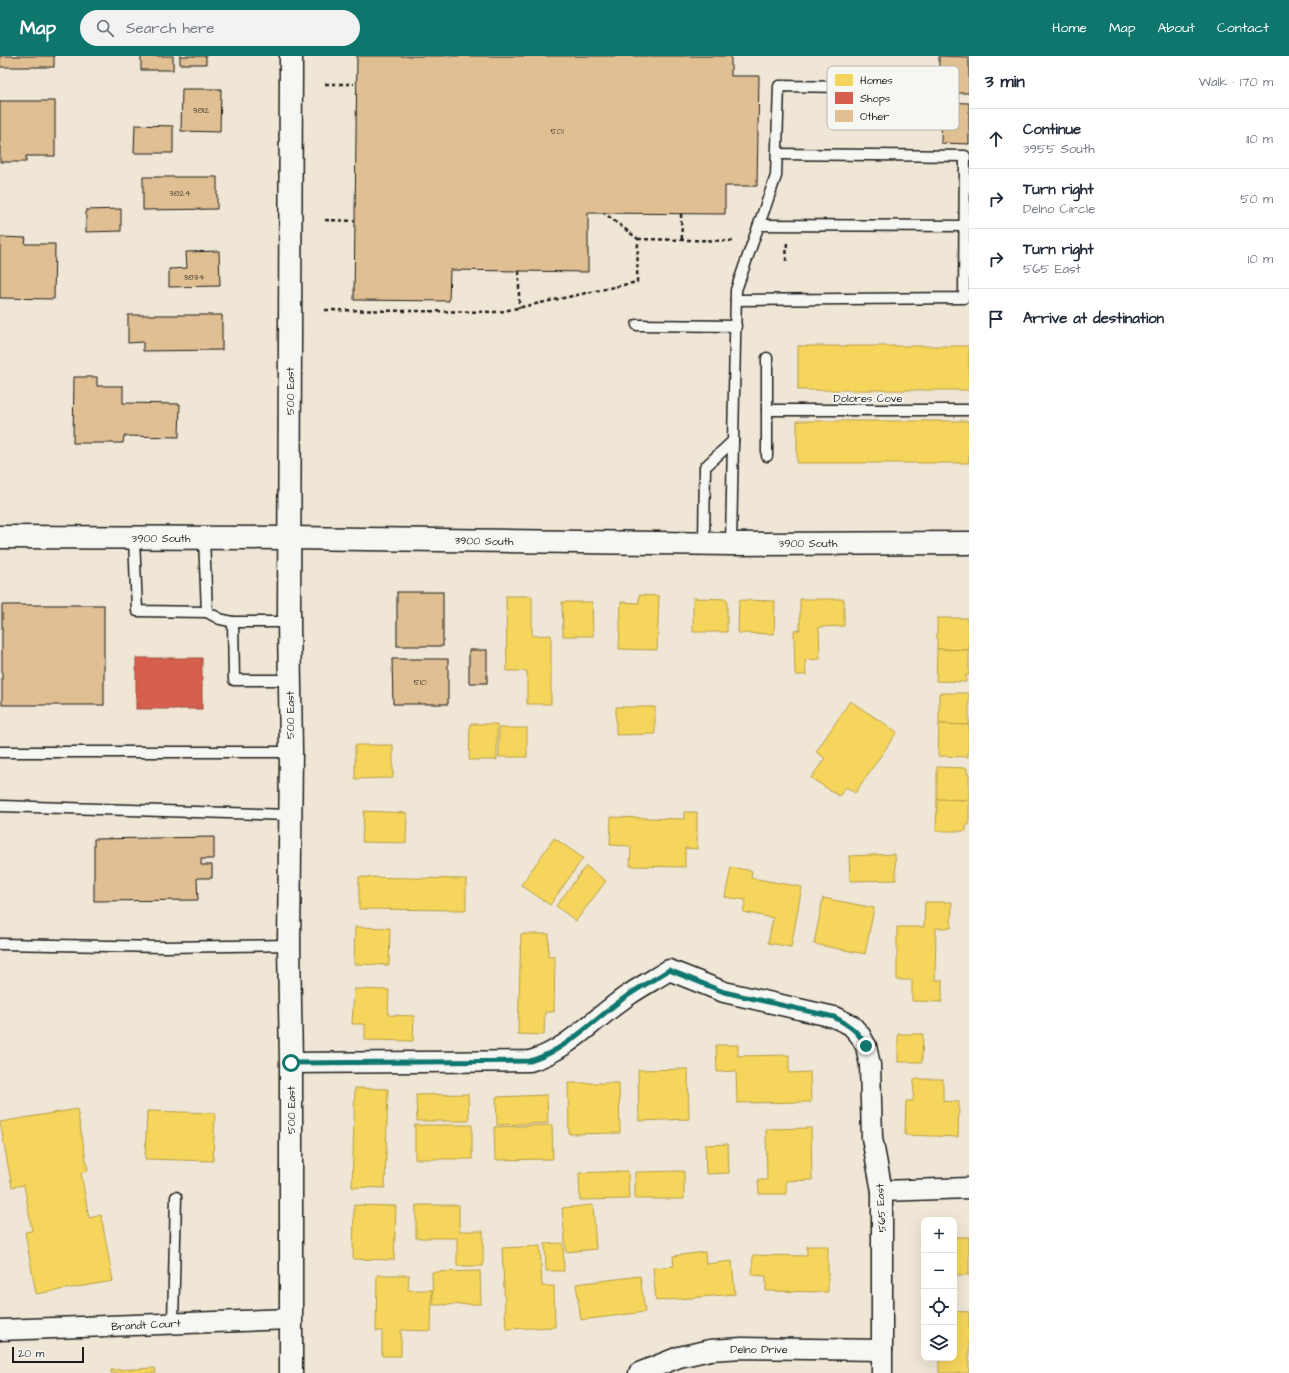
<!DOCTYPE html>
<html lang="en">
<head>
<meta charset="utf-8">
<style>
  body { margin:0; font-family:"Architects Daughter",sans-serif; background:#f2f2f3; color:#1f2937 }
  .controls { position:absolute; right:12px; bottom:12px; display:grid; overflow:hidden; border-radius:8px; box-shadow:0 4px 16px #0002 }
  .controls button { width:36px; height:36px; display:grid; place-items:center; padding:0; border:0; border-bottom:1px solid #e0e1e3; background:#fff; color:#1f2937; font:20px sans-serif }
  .scale { position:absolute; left:12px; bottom:10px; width:72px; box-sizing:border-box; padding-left:4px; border:2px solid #1c1c1c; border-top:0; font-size:11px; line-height:14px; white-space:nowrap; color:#1c1c1c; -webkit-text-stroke:3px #f6f6f2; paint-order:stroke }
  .stop { position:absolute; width:12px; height:12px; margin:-9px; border:3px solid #0f766e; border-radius:50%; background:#fff }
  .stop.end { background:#0f766e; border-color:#fff; box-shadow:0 1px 4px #0008 }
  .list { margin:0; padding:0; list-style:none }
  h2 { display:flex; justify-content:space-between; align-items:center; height:52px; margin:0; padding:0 16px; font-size:17px }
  h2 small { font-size:13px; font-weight:400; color:#747a83 }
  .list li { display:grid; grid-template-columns:26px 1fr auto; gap:12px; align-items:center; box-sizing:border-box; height:60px; padding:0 16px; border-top:1px solid #e0e1e3 }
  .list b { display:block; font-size:15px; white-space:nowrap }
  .list p { margin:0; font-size:13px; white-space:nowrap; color:#747a83 }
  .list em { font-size:13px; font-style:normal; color:#747a83 }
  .icon { flex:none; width:22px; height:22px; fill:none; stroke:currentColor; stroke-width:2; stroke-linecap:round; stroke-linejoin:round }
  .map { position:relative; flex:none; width:969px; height:1317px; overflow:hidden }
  header { display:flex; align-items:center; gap:24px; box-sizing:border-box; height:56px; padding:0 20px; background:#0f766e; color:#fff }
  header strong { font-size:19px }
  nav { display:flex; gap:22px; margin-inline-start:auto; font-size:14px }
  .search { width:280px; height:36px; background:#f2f2f3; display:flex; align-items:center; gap:10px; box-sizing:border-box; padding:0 14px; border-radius:22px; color:#747a83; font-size:15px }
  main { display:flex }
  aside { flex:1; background:#fff }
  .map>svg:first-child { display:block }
  .homes { fill:#f6d55c; stroke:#b59e49 }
  .shops { fill:#d6604d; stroke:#9e4c3e }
  .building { fill:#e0bf92; stroke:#1c1c1c }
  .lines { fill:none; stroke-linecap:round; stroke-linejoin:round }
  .service-casing { stroke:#1c1c1c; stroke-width:13 }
  .minor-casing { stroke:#1c1c1c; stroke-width:23 }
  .tertiary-casing { stroke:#1c1c1c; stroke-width:25 }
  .secondary-casing { stroke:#1c1c1c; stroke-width:25 }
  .path { stroke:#1c1c1c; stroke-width:2.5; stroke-dasharray:4 3; stroke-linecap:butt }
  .service { stroke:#f6f6f2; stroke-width:10 }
  .minor { stroke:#f6f6f2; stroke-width:20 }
  .tertiary { stroke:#f6f6f2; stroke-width:22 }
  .secondary { stroke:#f6f6f2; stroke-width:22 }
  .route { stroke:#0f766e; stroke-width:5 }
  .labels { text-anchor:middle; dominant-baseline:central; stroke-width:4; stroke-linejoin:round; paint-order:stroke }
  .number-label { font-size:9px; fill:#4d453a }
  .street-label { font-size:11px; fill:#1c1c1c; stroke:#f6f6f2 }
  .key { fill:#f6f6f2; stroke:#b5b5b2; stroke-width:1 }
  .key-label { font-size:11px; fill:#1c1c1c }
</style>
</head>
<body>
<header>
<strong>Map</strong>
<div class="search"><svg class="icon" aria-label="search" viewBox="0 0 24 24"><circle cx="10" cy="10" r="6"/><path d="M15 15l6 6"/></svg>Search here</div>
<nav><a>Home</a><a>Map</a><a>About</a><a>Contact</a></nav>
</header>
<main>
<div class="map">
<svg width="969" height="1317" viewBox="0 0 969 1317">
  <rect width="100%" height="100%" fill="#efe6d5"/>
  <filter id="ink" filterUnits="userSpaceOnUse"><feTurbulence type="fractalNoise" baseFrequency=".025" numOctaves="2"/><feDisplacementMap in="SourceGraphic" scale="8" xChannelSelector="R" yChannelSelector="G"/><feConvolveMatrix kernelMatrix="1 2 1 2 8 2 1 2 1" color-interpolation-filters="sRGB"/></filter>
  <g filter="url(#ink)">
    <g class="homes">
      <rect x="798" y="290" width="171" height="44"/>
      <rect x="797" y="365" width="172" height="42"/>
      <path d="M639 539 659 540 657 594 619 593 621 546 639 547Z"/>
      <path d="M506 540H532V580L551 579V648H527V615H507Z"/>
      <path d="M693 542 727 543V576H693Z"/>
      <path d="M800 543H844V570L819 571 820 603 805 604 806 619H795L794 575 800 574Z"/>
      <path d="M739 544 775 545 774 578 738 577Z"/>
      <path d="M562 546H592L593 580H563Z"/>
      <path d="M937 562H967V568H969V594L937 593Z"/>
      <path d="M937 593 969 594V619H966V626L936 625Z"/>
      <path d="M939 637H969V669L939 668Z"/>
      <path d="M850 645 897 676 855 737 846 731 839 740 811 722 825 702 816 696Z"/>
      <path d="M616 651H655V678L616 679Z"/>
      <path d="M470 668H497V704H469Z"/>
      <path d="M939 668 969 669 968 701 938 700Z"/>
      <rect x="499" y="672" width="28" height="29"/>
      <path d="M355 689H393V722L355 723Z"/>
      <path d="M937 711 967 712V718H969V744L937 743Z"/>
      <path d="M937 743 969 744V769H966V775H936Z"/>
      <path d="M364 755 407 757 406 787 362 786Z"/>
      <path d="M684 756H697V793L685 792V811L630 810 631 790 610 789 611 761 684 763Z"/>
      <path d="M554 782 583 802 550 849 521 829Z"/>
      <path d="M895 798 896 824 850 825 849 800Z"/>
      <path d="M586 810 606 825 576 865 556 850Z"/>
      <path d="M731 811 752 815 751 822 802 831 791 891 768 887 773 862 743 856 746 844 725 841Z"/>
      <path d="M359 821 466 823V854L359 853Z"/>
      <path d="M823 842 874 852 865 898 814 888Z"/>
      <path d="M925 846H952L951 872H936L935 924H942V946L912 945V924H897V871H924Z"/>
      <path d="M355 871 390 872 389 909 354 908Z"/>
      <path d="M521 878H549L548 901H555L554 956H545L544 979 518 978Z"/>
      <path d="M354 933 389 934 388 959 414 960 413 985 365 984V968H352Z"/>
      <path d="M898 978H923L922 1006H898Z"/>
      <path d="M716 989H738V1000L789 999V1017L810 1016 811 1046 737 1047 736 1015 717 1016Z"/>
      <path d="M688 1013 689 1063 639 1065 638 1014Z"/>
      <path d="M914 1023H943V1045L959 1046 958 1081 905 1079 906 1045H913Z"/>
      <path d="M568 1027H619L620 1077 569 1078Z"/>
      <path d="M355 1032 388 1033 385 1132 352 1131Z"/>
      <path d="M468 1038 469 1065H417L416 1039Z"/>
      <path d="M547 1039 548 1067 497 1069 496 1041Z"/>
      <path d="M77 1053 88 1115 81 1117 89 1162 101 1159 113 1225 36 1238 25 1176 32 1175 24 1129 12 1131 0 1066Z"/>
      <path d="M147 1055 215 1057 213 1105 145 1103Z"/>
      <rect x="415" y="1069" width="57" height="34"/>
      <path d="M552 1069 553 1103 495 1104 494 1071Z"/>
      <path d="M811 1072 812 1124 786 1125V1138H759L758 1124H767L766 1073Z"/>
      <path d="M728 1088 729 1117 706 1118 705 1089Z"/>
      <path d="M628 1115 629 1143 580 1144 579 1117Z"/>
      <path d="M684 1115V1143H635V1116Z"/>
      <path d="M354 1149 396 1150 394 1204 353 1203Z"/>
      <path d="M416 1149H459V1175H483V1210H457V1182H416Z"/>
      <path d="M593 1149 596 1193 566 1196 562 1152Z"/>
      <rect x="954" y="1181" width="15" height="38"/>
      <path d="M563 1187 564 1215H546L545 1188Z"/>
      <path d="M540 1190 542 1230H554L555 1271 506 1273 502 1192Z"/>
      <path d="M807 1190H828V1236L766 1235V1220L752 1219 753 1199 807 1200Z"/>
      <path d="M705 1196 706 1208 732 1205 735 1238 656 1245 653 1212 674 1210 673 1200Z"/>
      <path d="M480 1215 481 1248 433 1249 432 1216Z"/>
      <path d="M377 1219H409L408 1234H432L431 1275 401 1274V1300H382V1275H376Z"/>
      <path d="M640 1220 645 1256 581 1264 576 1228Z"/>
      <path d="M954 1255 969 1256V1317H939V1302H954Z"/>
      <path d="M155 1312 156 1317H111V1314Z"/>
    </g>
    <rect class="shops" x="136" y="602" width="66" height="51"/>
    <g class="building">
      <rect x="0" y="0" width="54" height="11"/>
      <rect x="141" y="0" width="32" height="14"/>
      <rect x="180" y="0" width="26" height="8"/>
      <path d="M357 0H731V20H759L757 130H725V158L588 157V216L450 214 449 245 354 244Z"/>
      <path d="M939 0 969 1V37H939Z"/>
      <path d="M182 33H221L220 76 181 75Z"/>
      <path d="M0 45H55V100H26V106H0Z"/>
      <path d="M942 46 969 47V88L941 87Z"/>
      <path d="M135 69 173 70V97H134Z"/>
      <path d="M143 121H217V153L143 154Z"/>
      <path d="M121 153V175L86 176V154Z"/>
      <path d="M0 181 26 182 25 188H55L54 243 0 242Z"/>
      <path d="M219 195 220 230 169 231V213L187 212 186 196Z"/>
      <path d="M128 259H222V294L143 295V286L128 287Z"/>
      <path d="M74 321H97V330H123V347L180 348 179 381 124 380 123 387H73Z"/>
      <rect x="397" y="536" width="46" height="54"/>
      <rect x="2" y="549" width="102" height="100"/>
      <rect x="469" y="594" width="18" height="33"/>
      <path d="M392 603H448V648H393Z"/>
      <path d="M214 781V803H201V809H212V822H197L198 844 94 845V783Z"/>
    </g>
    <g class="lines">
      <defs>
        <g id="service">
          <path d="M759 169 965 170"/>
          <path d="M736 244 964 242 965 100 777 98"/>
          <path d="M637 269 736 270"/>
          <path d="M767 302V400"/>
          <path d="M767 354H969"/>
          <path d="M134 482 137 555 207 556 204 482"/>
          <path d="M704 487 705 411 733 385"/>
          <path d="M731 488 736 234 776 120 779 30 918 32"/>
          <path d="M207 556 220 563 233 566"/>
          <path d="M289 566H233L234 624H290"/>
          <path d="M0 696H291"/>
          <path d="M0 750 290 759"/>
          <path d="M0 888 164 891 289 889"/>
          <path d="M173 1267 176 1141"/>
        </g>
        <g id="minor">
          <path d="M291 1007 530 1005C568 994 595 962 627 940 640 931 655 923 669 914L724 936 834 961 851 969 860 979 866 990 870 1009 872 1082 882 1135V1317"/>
          <path d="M882 1135 969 1132"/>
          <path d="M0 1274 291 1263"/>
          <path d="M639 1317 679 1301 710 1294 742 1292 882 1294"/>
        </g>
        <path id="tertiary" d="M291 0 289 566 291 696 289 889 291 1007V1317"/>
        <path id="secondary" d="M0 481 290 482 731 488 969 487"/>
      </defs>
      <use href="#service" class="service-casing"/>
      <use href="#minor" class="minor-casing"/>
      <use href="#tertiary" class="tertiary-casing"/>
      <use href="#secondary" class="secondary-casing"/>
      <g class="path">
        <path d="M325 28H354"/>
        <path d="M681 158 682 184"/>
        <path d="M325 164 355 165"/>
        <path d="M638 183 736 185"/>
        <path d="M786 205 787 185"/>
        <path d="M519 215V252"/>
        <path d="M325 254 499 256 637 226 638 183 604 157"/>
      </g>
      <use href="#service" class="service"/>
      <use href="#minor" class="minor"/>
      <use href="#tertiary" class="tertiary"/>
      <use href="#secondary" class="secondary"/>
    </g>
  </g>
  <g class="lines" filter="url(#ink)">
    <path class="route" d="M291 1007 530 1005C568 994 595 962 627 940 640 931 655 923 669 914L724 936 834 961C849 969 858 975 866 990"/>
  </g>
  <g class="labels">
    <g class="number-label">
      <text x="201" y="54">3812</text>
      <text x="557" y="75">501</text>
      <text x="180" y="137">3824</text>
      <text x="194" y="221">3834</text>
      <text x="420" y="626">510</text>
    </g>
    <g class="street-label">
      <text transform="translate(290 335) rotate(-90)">500 East</text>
      <text x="868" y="342">Dolores Cove</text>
      <text x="161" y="482">3900 South</text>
      <text transform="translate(484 485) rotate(1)">3900 South</text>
      <text x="808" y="487">3900 South</text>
      <text transform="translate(290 659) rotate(-90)">500 East</text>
      <text transform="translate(291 1054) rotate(-90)">500 East</text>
      <text transform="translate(881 1152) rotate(-93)">565 East</text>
      <text transform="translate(146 1269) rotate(-3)">Brandt Court</text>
      <text x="759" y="1293">Delno Drive</text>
    </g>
  </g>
  <rect x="827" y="10" width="132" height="64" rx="6" class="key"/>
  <rect x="835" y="18" width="18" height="12" fill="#f6d55c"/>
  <rect x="835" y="36" width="18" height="12" fill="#d6604d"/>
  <rect x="835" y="54" width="18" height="12" fill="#e0bf92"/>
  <g class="key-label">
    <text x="860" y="28">Homes</text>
    <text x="860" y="46">Shops</text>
    <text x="860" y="64">Other</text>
  </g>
</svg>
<div class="controls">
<button>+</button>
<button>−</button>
<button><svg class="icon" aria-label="locate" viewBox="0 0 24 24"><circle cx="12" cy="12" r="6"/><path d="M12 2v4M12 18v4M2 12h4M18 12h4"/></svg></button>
<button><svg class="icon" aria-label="layers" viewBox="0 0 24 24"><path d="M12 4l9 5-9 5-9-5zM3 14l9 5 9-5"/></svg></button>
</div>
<div class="scale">20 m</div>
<div class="stop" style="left:291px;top:1007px"></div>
<div class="stop end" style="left:866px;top:990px"></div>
</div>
<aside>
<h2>3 min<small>Walk · 170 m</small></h2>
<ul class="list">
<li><svg class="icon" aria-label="ahead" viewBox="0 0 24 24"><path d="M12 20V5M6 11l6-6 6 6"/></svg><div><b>Continue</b><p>3955 South</p></div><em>110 m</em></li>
<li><svg class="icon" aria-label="right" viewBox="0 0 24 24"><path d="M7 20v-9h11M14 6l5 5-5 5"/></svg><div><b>Turn right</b><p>Delno Circle</p></div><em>50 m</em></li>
<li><svg class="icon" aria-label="right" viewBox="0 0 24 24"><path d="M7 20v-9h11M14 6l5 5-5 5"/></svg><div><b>Turn right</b><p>565 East</p></div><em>10 m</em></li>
<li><svg class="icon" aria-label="arrive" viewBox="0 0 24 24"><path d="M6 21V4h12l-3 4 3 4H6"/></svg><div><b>Arrive at destination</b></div></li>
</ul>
</aside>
</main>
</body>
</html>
